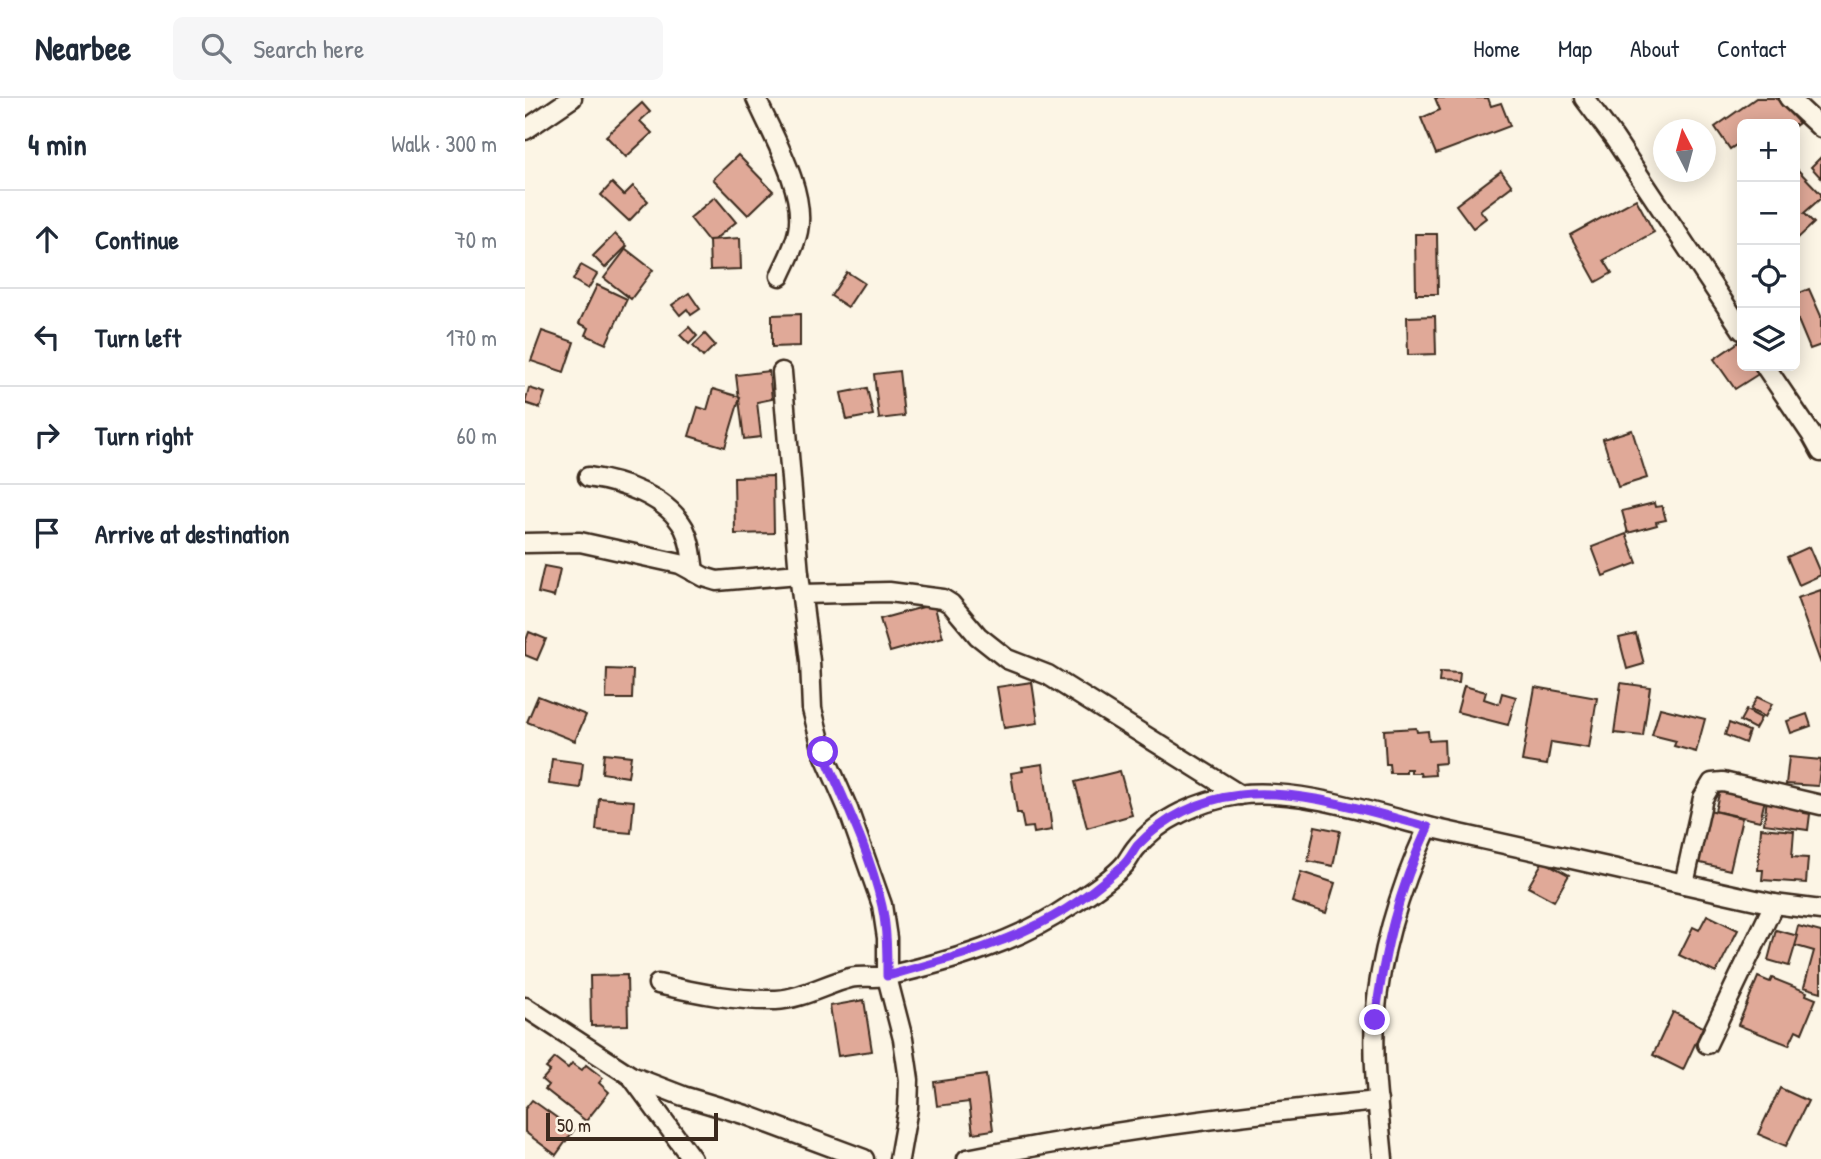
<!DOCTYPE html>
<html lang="en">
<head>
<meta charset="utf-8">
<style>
  body { margin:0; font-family:"Patrick Hand",sans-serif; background:#f6f6f7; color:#1f2937 }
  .controls { position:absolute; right:21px; top:21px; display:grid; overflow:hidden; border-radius:10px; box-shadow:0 4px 18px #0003 }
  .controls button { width:63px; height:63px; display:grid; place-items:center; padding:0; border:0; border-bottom:2px solid #e0e1e3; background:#fff; color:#1f2937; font:35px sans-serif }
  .compass { position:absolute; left:1128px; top:21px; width:63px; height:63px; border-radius:50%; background:#fff; box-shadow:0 4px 18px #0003; rotate:354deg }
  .scale { position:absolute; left:21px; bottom:18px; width:172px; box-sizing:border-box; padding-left:7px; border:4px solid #3b2a1e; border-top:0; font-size:19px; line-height:24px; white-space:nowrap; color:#3b2a1e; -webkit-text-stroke:5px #fcf5e5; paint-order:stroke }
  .stop { position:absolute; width:21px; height:21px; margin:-16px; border:5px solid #7c3aed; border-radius:50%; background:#fff }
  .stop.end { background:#7c3aed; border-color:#fff; box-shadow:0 2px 7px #0008 }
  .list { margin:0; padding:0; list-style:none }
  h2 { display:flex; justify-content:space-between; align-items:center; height:91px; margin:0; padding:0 28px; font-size:30px }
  h2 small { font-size:23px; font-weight:400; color:#747a83 }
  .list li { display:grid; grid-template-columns:46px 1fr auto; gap:21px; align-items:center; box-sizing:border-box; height:98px; padding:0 28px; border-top:2px solid #e0e1e3 }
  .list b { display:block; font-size:26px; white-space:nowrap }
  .list em { font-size:23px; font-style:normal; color:#747a83 }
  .icon { flex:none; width:38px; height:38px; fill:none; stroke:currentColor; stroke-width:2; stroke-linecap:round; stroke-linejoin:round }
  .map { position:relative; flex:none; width:1296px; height:1061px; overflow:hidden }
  header { display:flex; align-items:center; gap:42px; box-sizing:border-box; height:98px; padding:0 35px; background:#fff; border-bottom:2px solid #e0e1e3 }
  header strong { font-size:33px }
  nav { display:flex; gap:38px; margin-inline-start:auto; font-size:24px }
  .search { width:490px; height:63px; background:#f6f6f7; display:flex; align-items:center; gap:18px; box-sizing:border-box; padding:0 24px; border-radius:10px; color:#747a83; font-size:26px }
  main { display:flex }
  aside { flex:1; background:#fff }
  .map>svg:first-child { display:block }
  .building { fill:#e0a998; stroke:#3b2a1e; stroke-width:2 }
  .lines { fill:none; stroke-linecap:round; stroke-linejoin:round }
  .street-casing { stroke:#3b2a1e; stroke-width:23 }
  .street { stroke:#fcf5e5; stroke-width:18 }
  .route { stroke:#7c3aed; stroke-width:9 }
</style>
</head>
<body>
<header>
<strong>Nearbee</strong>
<div class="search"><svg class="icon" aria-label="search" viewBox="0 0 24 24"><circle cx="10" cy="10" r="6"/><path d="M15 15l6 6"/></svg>Search here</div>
<nav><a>Home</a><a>Map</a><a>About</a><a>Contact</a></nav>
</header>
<main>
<aside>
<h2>4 min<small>Walk · 300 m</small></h2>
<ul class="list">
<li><svg class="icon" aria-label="ahead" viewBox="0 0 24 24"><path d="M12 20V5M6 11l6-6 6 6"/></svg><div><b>Continue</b></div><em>70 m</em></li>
<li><svg class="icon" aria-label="left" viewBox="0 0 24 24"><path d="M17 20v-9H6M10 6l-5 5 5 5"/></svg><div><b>Turn left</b></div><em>170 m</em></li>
<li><svg class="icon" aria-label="right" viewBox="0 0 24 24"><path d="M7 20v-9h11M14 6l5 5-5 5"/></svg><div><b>Turn right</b></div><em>60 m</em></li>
<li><svg class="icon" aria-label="arrive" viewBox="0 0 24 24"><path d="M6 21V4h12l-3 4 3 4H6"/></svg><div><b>Arrive at destination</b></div></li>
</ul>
</aside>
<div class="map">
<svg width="1296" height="1061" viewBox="0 0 1296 1061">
  <rect width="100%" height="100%" fill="#fcf5e5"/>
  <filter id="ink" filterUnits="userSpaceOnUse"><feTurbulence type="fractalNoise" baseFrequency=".0143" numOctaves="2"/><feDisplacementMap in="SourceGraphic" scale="14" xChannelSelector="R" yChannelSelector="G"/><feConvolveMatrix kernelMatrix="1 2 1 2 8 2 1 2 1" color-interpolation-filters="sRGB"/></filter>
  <g filter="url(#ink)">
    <g class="building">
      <path d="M910 0H963L966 8 976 5 985 28 911 56 896 20 915 12Z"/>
      <path d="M1231 0H1251L1274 25 1270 28V26H1217V43L1205 51 1190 29Z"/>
      <path d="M117 5 125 14 115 23 127 35 101 59 81 38Z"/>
      <path d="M213 57 248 93 223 117 188 81Z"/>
      <path d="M1296 59V80L1286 69Z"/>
      <path d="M1271 70 1296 96V100L1279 115 1289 125 1270 143Z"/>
      <path d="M976 73 987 88 955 112 961 120 948 130 931 107Z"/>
      <path d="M87 85 99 97 108 88 123 103 104 123 76 97Z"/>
      <path d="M190 99 211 124 185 145 165 120Z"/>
      <path d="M1111 101 1129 134 1079 162 1087 175 1071 184 1045 137Z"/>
      <path d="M90 136 102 148 80 170 68 158Z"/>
      <path d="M890 136H912L913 196H891Z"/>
      <path d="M215 140 216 171 185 172 184 142Z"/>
      <path d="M101 151 128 172 106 201 79 180Z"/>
      <path d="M56 167 72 176 63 191 48 182Z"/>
      <path d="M322 174 339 185 323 209 306 198Z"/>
      <path d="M72 187 102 201 81 246 61 237 64 230 54 225Z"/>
      <path d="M1284 191 1296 218V247L1285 251 1270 215V197Z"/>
      <path d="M164 195 175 211 166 217 162 211 155 217 147 207Z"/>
      <path d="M275 216V248L247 249V217Z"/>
      <path d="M910 218 911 256 883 257 882 219Z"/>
      <path d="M164 229 172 238 164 246 155 237Z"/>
      <path d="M17 233 49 244 39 274 6 263Z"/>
      <path d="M180 236 190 247 178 259 168 248Z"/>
      <path d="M1214 244 1217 249V268H1230L1235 275 1210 291 1189 261Z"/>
      <path d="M244 273 247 301 232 304 236 339 219 341 211 277Z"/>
      <path d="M374 273 379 318 354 321 349 276Z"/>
      <path d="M4 290 20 295 15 310 0 305Z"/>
      <path d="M342 290 348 317 322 322 316 295Z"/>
      <path d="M188 291 215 299 200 349 164 338 173 309 182 312Z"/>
      <path d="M1107 332 1122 380 1093 389 1078 341Z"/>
      <path d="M248 378 249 435 210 436 209 379Z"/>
      <path d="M1129 405 1130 409 1137 408 1141 422 1131 424 1132 427 1103 435 1097 413Z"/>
      <path d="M1101 436 1112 465 1078 478 1067 449Z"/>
      <path d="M1284 449 1296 477 1274 487 1262 459Z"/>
      <path d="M19 468 35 471 29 499 13 495Z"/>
      <path d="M1296 492V566L1272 500Z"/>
      <path d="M409 506 418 539 365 554 355 521Z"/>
      <path d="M4 534 21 541 12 562 0 557V545Z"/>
      <path d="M1111 536 1119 566 1102 571 1094 540Z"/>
      <path d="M82 571 108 572 107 601H81Z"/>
      <path d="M915 574 935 575 934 585 914 584Z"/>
      <path d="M507 584 513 625 479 630 472 589Z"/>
      <path d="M1096 585 1125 589 1118 638 1089 635Z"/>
      <path d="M939 588 961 594 959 601 974 606 977 595 991 599 983 627 932 614Z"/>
      <path d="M1010 589 1072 600 1064 650 1026 644 1022 667 997 663Z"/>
      <path d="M13 598 61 617 50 643 2 624Z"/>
      <path d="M1232 599 1247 606 1240 619 1225 612Z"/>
      <path d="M1135 610 1180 621 1171 654 1149 648 1151 643 1127 637Z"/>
      <path d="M1221 612 1236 620 1230 631 1215 623Z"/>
      <path d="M1282 616 1286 628 1266 635 1262 623Z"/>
      <path d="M1204 625 1224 633 1220 645 1200 637Z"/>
      <path d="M891 630 892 634 903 633 904 643 919 642 920 665 909 666 910 677 896 678 895 675H886V671H881V675H865L864 666H861L859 632Z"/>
      <path d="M79 655 106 658 103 679 77 675Z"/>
      <path d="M1264 659 1296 662 1293 688 1261 686Z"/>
      <path d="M27 661 58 665 55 690 24 686Z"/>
      <path d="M518 666 527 732 509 735 508 729 499 730 496 715H492L486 675 498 673 497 669Z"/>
      <path d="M595 673 607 717 562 730 550 684Z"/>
      <path d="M1196 687 1241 697 1235 723 1190 713Z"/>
      <path d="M74 700 109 703 106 735 71 732Z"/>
      <path d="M1242 700 1280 705 1279 715 1285 716 1283 732 1239 726Z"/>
      <path d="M1180 711 1217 720 1205 772 1167 763Z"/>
      <path d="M790 728 815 733 808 768 783 763Z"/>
      <path d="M1236 730 1269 733 1267 759 1283 760 1281 785 1237 782 1238 772H1233Z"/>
      <path d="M1018 763 1044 777 1029 803 1003 789Z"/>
      <path d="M776 774 810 785 801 815 767 804Z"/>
      <path d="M1182 817 1213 832 1191 875 1154 857 1168 829 1174 832Z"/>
      <path d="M1273 828 1296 834V894L1279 889 1289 853 1268 847Z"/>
      <path d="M1251 832 1273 838 1264 868 1243 862Z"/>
      <path d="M102 877 103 927 66 928 65 878Z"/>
      <path d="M1233 879 1245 884 1247 880 1282 894 1281 897 1291 901 1277 935 1271 932 1264 947 1213 927Z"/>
      <path d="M339 902 347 953 313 958 305 908Z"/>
      <path d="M1148 914 1178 929 1158 972 1128 957Z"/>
      <path d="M30 960 43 970 47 965 57 972 61 967 78 980 74 985 84 994 61 1023 20 991 23 987 17 982 25 973 21 970Z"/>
      <path d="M461 977 468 1032 448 1035 444 1004 412 1008 409 984Z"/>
      <path d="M1255 990 1283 1003 1261 1048 1233 1036Z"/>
      <path d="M7 1002 49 1032 31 1057 0 1034V1011Z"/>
    </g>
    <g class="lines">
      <defs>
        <g id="street">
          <path d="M231 0C247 37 281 92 273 133 270 149 261 164 255 178"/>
          <path d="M1059 0 1089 40 1217 232"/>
          <path d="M1264 0 1296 30"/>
          <path d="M0 32 47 0"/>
          <path d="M1240 268 1286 336 1296 354"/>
          <path d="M257 274 274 476 285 563 287 611 298 654 323 711 357 807 362 840V879L378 941 384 982 383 1010 374 1061"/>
          <path d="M63 379C97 384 141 398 159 430 166 444 167 459 169 474"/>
          <path d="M0 445 55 444 155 466 179 479 192 483 274 476"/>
          <path d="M277 496 364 494 418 501 426 506 453 538 482 561 523 577 715 697"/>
          <path d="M1159 786 1178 700 1187 685 1198 684 1296 707"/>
          <path d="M133 886C172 895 211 903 251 902 276 901 301 886 325 880 339 877 353 881 366 877 426 863 492 844 543 809 559 799 589 779 600 766 604 761 606 756 610 751 634 720 675 703 713 697 773 689 853 717 912 731 1024 756 1137 781 1249 806L1296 812"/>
          <path d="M0 909 106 978 158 998 221 1017 339 1061"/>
          <path d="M1182 946 1249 806"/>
          <path d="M106 978 167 1061"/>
          <path d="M442 1061C578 1034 715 1016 853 1003"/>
          <path d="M858 1061C854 1016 847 966 850 921 855 853 875 790 903 729"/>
        </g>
      </defs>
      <use href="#street" class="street-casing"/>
      <use href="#street" class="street"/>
    </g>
  </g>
  <g class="lines" filter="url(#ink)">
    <path class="route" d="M298 654C320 704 345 754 357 808 362 831 362 855 362 878 424 861 486 845 541 811 560 799 579 784 596 769 603 764 607 755 612 748 638 720 676 701 715 697 774 690 846 714 903 729 872 796 860 849 850 922"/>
  </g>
</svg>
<div class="controls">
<button>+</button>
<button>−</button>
<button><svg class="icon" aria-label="locate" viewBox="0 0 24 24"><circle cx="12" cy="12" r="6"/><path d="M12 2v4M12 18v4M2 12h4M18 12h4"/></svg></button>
<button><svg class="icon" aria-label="layers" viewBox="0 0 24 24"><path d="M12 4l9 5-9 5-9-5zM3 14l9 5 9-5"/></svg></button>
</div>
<svg class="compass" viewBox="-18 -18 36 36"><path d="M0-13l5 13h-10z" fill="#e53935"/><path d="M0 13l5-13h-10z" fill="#747a83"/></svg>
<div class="scale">50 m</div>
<div class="stop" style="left:298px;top:654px"></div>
<div class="stop end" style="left:850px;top:922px"></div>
</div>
</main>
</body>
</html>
